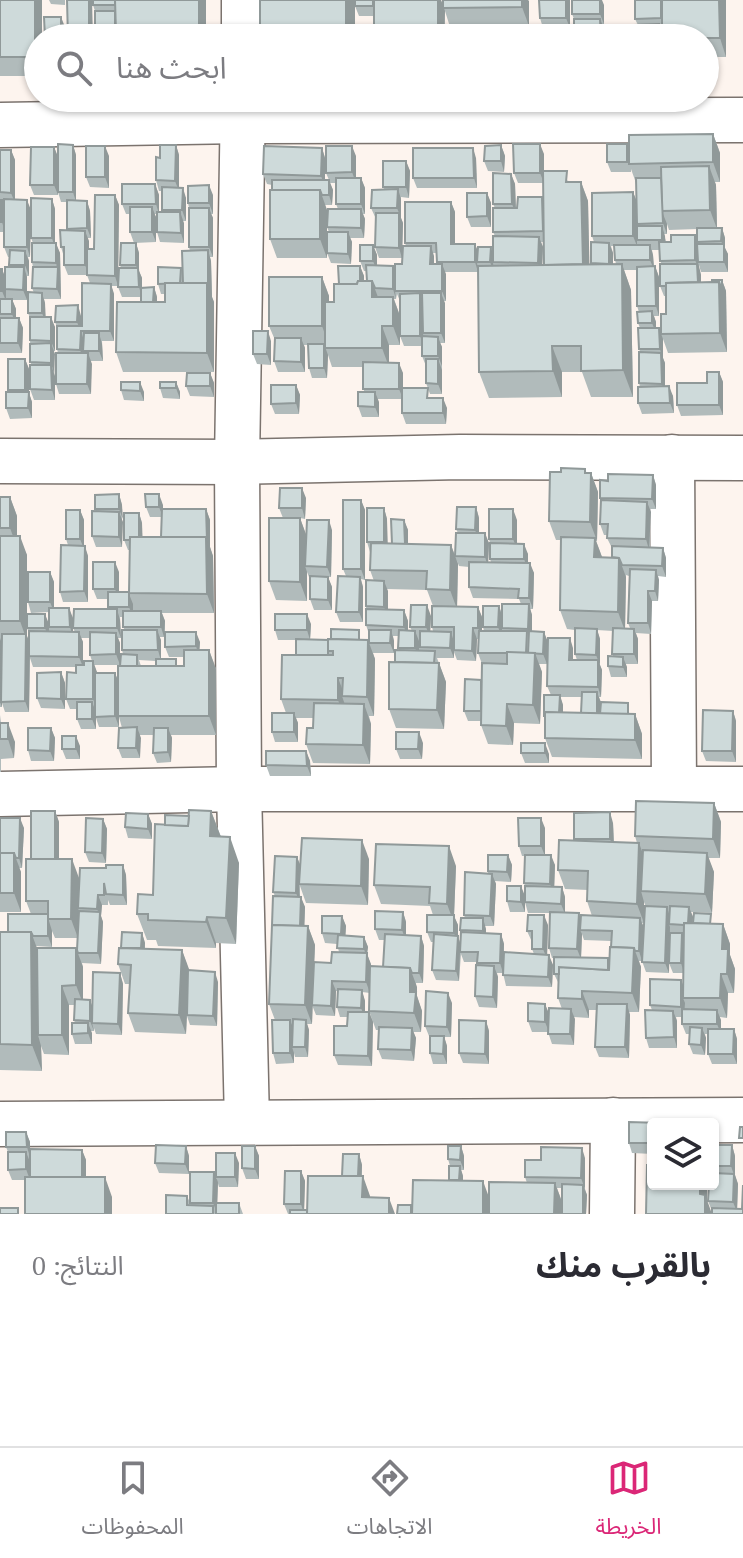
<!DOCTYPE html>
<html lang="ar">
<head>
<meta charset="utf-8">
<style>
  body { margin:0; font-family:"PT Serif","Noto Sans Arabic",serif; background:#f7f7f7; color:#2b2b33; direction:rtl }
  .controls { position:absolute; right:24px; bottom:24px; display:grid; overflow:hidden; border-radius:8px; box-shadow:0 2px 6px #0004 }
  .controls button { width:72px; height:72px; display:grid; place-items:center; padding:0; border:0; border-bottom:2px solid #e1e1e2; background:#fff; color:#2b2b33; font:40px sans-serif }
  .list { margin:0; padding:0; list-style:none }
  h2 { display:flex; justify-content:space-between; align-items:center; height:104px; margin:0; padding:0 32px; font-size:34px }
  h2 small { font-size:26px; font-weight:400; color:#7c7c81 }
  .icon { flex:none; width:44px; height:44px; fill:none; stroke:currentColor; stroke-width:2; stroke-linecap:round; stroke-linejoin:round }
  .map { position:relative; flex:none; width:743px; height:1214px; overflow:hidden; direction:ltr }
  .search { position:absolute; background:#fff; box-shadow:0 2px 6px #0004; left:24px; right:24px; top:24px; height:88px; display:flex; align-items:center; gap:20px; box-sizing:border-box; padding:0 28px; border-radius:44px; color:#7c7c81; font-size:30px }
  .sheet { height:232px; background:#fff }
  nav { display:flex; justify-content:space-around; align-items:center; box-sizing:border-box; height:112px; border-top:2px solid #e1e1e2; background:#fff; font-size:22px; color:#7c7c81 }
  nav a { display:grid; justify-items:center; gap:4px }
  nav .on { color:#db2777 }
  .map>svg:first-child { display:block }
  .lines { fill:none; stroke-linecap:round; stroke-linejoin:round }
  .street-casing { stroke:#7b736e; stroke-width:47 }
  .street { stroke:#fff; stroke-width:44 }
  .wall { fill:#b1bbbb; fill-rule:evenodd }
  .shaded-wall { fill:#909999 }
  .building { fill:#cedada; stroke:#909999; stroke-width:2 }
</style>
</head>
<body>
<div class="map">
<svg width="743" height="1214" viewBox="0 0 743 1214">
  <rect width="100%" height="100%" fill="#fdf4ee"/>
  <g class="lines">
    <defs>
      <g id="street">
        <path d="M244 38V0"/>
        <path d="M243 98 237 462 239 789 247 1122"/>
        <path d="M0 125 243 121 743 120"/>
        <path d="M672 457 674 788"/>
        <path d="M0 461 237 462 460 457 743 458"/>
        <path d="M0 794 239 789H743"/>
        <path d="M0 1124 743 1120"/>
        <path d="M612 1214 613 1120"/>
      </g>
    </defs>
    <use href="#street" class="street-casing"/>
    <use href="#street" class="street"/>
  </g>
  <g class="wall">
    <path d="M0 0H42V38H38V76H0Z"/>
    <path d="M49 0H65V5L51 4Z"/>
    <path d="M206 0V38H95V11L93 5Z"/>
    <path d="M441 0 443 7V0H528L529 26 450 27 445 11V29H487L490 38H374V16H359L355 6Z"/>
    <path d="M539 0H570V28H543L540 18Z"/>
    <path d="M726 0V57H716L718 62V74H705V38H636L638 25 635 19Z"/>
    <path d="M604 5V24H602L604 29 574 19 572 14Z"/>
    <path d="M99 98H116V100H100Z"/>
    <path d="M713 134 720 153V182H715L716 185 717 228H722L725 238V248L728 254V272H701L699 265V268L701 275V282L722 280 726 291 727 352 668 353 663 339V358L665 363V386L673 396 674 413 642 414 638 403 640 387 639 383 640 328 638 323 639 312 637 306V270H624L631 290 633 397H591L582 372H562V397L489 398 479 372 478 272H445L446 301H444L445 343H440L442 347V394H430L426 383V366L422 356V346H404L400 336V301L397 294 396 299H394L400 316V345H389V363L403 373V388L431 398 447 408 446 424H406L402 413V399H378L379 417H362L358 406 364 392 363 367H332L328 355 327 378H312L309 368 308 345H304L305 348V372H278L274 361 275 340 269 326 322 277 329 296V302H334L339 284 360 266 364 276V281H367L366 271H364L360 261 373 245 377 255V266H393L395 272 402 264 406 246 405 243 451 202 455 212V244H475L477 251 493 254 495 236 493 232 495 208 493 204 511 174 515 184 516 208 543 199V183H518L514 173 544 154V171L571 182H581L588 201 589 264H591L594 242 592 236 633 192 637 202 636 183 631 169V172H611L607 162 627 144 629 150ZM667 224 669 230 697 229V240L666 242 664 234H667ZM541 242H544V265H542L543 247ZM611 246H614L615 260 616 264H613V253ZM652 250H660L661 264 660 286 664 296H666V314L661 332 659 328H656V322L654 316H659V277L655 266H654L653 255ZM433 253H437L438 264H434Z"/>
    <path d="M73 145 76 155V200L87 201 90 211 91 238H88L89 249H94L115 195 119 205 118 286H111L114 294V341H102L103 361H91V394H59L56 384 58 353 57 349V327L55 322 81 316 90 283 87 275H68L64 265V257L61 247 67 231V202H61L58 192Z"/>
    <path d="M176 145 179 155V187L186 198V221H183L184 243 160 242 157 232V214H154L156 217V242L134 243 130 232V214H126L122 204 155 184 159 195V212H162V191H159L156 180 160 158Z"/>
    <path d="M501 145 505 156 504 172 488 171 484 161Z"/>
    <path d="M54 147 58 157V195H34L30 185Z"/>
    <path d="M322 148 325 158V180H329L326 173 356 156V178H361L365 188V214H363L365 219 364 238H350L352 242 351 264 331 263 327 253 329 232 327 227 338 209 336 204V183H330L333 190 332 205H325L327 210V258H277L270 239 272 185 267 184 263 174Z"/>
    <path d="M0 150H11L15 160V199L31 210 30 257H28L29 261V276H27V300H12L16 309V318H19L23 328 22 353H0V269L5 278 10 267V257H8L4 247V232H0Z"/>
    <path d="M109 156V188L90 187 86 177Z"/>
    <path d="M476 158 477 188H417L413 178Z"/>
    <path d="M406 161 410 171 409 198 401 197V218L403 223 402 258H379L375 247 376 219 371 208 384 189 383 187Z"/>
    <path d="M487 193 491 203V227H471L467 217Z"/>
    <path d="M213 195V214H211L213 218V257H210L211 261 212 297 214 302V372H123L116 352 141 302V297H122L118 287 121 268 120 265 136 243 139 253V271L142 278V288L154 287 157 297V302H165V294H161L158 284 181 268 183 273 190 251 189 247V208L188 203Z"/>
    <path d="M52 199 55 209V243L60 253 61 299H44L45 303V317L55 327V351H54L55 400H34L30 389 31 365 30 340V318L28 313 34 293 32 288 33 267 32 262 33 243 31 238Z"/>
    <path d="M271 341V365L257 364 253 354Z"/>
    <path d="M25 359 29 369V393L32 402V418L10 419 6 408 8 390Z"/>
    <path d="M719 372 723 382V415L681 416 677 405 707 383Z"/>
    <path d="M210 373 214 383V397L190 396 186 386Z"/>
    <path d="M121 382 144 392V401L124 400 121 390Z"/>
    <path d="M176 382 180 392V399L163 398 160 388Z"/>
    <path d="M296 385 300 395 299 414H275L271 404Z"/>
    <path d="M585 469 586 473H591L598 492 597 541H596L602 557H612V548L607 538V535H604L600 524 601 502 600 498 608 481 653 475 656 485V509H650V547L663 548 666 558V577L658 576 659 580 658 601H652L651 634 636 633 638 639V664H626L627 677H611L608 666 613 656V631L597 630 600 639V665L602 670 601 697H599L601 702 632 714H635L642 734V759L552 757 545 738V720L544 716 551 695 547 686 573 648V660H577L575 654V630L567 629 560 610 561 540H556L549 521 561 472ZM626 575 629 576 628 623 630 628H625ZM560 697H582L581 713H563V705Z"/>
    <path d="M119 494 122 505V547H96L92 536 96 512 95 509Z"/>
    <path d="M0 497H10L17 516V536L27 555V636L29 642V633L27 628 49 624V612L31 613 28 602 50 572 54 582V608L73 618V632H75L73 628 109 609 108 599H97L93 589 119 572V592H129L130 550H128L124 540 139 513 142 523V537H161V517H150L146 507 163 505V509H206L210 520V547L213 556 214 613H162L165 621V632L200 642 199 650H209L216 669V735H171L172 738 171 762 157 763 153 753 154 735H139L140 758H122L118 748 122 728 119 717V727H99L96 718V729H81L77 719V709H70L66 699 76 673V667H33L30 658 29 712H5L2 703V707H0ZM120 617H123L124 630 122 650 123 654 120 666 118 681 115 673H97L94 665H120V643L118 638H121ZM160 637H164L165 647 169 657H184V666H179L161 659ZM81 638H90V655L92 661 83 665V642ZM139 660 156 661V666H141Z"/>
    <path d="M306 498 305 519 300 518 306 535 332 530 331 577H328L332 587V610H314L310 599V577H309L307 572V601L276 600 269 581 283 518 279 508Z"/>
    <path d="M361 500 365 510V580L361 579 363 587V622H340L336 612 346 576 343 569Z"/>
    <path d="M476 507 479 518V533L489 543 488 562H491L490 559V543L489 539 517 520V544L528 554V563L534 573 533 609H530L532 615V631L548 642 547 664H539L542 672 540 724 514 723 513 745 488 744 481 725V721H468L464 711 482 682V664L478 653 479 639H477L476 661 457 660 454 652V658H437L446 682 444 729 396 728 389 709 395 662 399 650V636H393L394 641V653H373L375 659 374 716H369L371 724 370 764 313 763 306 744 313 728V718H296L298 723V742H275L272 732 286 713 281 699 296 655V640H278L275 630 311 624 310 640H362L369 642V634L366 625V606L374 581 370 570V552L367 542 384 508 387 519V544H392L404 520 408 530V544L451 545 458 564 457 607H478L482 617V631H484L483 627 499 606 502 614 521 604 519 599 473 598 469 587V567L459 566 455 556 458 533 456 529ZM387 589 427 590 433 606 432 627 433 631H430L431 616 410 627 412 631H408V621L404 610H388Z"/>
    <path d="M80 510 84 520V546L88 556V602H63L60 592 68 545 66 539Z"/>
    <path d="M61 672 65 683V709L41 708 37 698Z"/>
    <path d="M733 711 736 721V762L706 761 702 751Z"/>
    <path d="M0 715 1 723 15 742 14 758 1 759V772H0Z"/>
    <path d="M51 728 55 738 54 761H31L28 750Z"/>
    <path d="M423 743 422 759H400L396 749Z"/>
    <path d="M521 743 549 754V763H525L521 753Z"/>
    <path d="M80 746V759H66L62 749Z"/>
    <path d="M306 751 310 761 311 776H270L266 765Z"/>
    <path d="M714 803 721 822 720 858H708L714 872 712 913 691 912 693 917 692 923 723 924 730 944V955L735 969 734 993H728L727 1018 720 1017 721 1029H734L737 1039V1064H712L708 1054V1034H705L706 1038 705 1055 693 1054 689 1044 690 1034H686L682 1024V1017H676L677 1021V1048H649L646 1038 652 1010 650 1005 681 980 683 985V973H673L669 963V973L646 972 642 961H639L641 967 639 1012H629L630 1015 629 1058 599 1057 595 1047 596 1010H589V1018L574 1017V1045L552 1044 548 1032H532L528 1021 545 1004 549 1014 562 1009 558 998 559 984 554 974V958H552L549 948 550 913H528L525 902V886L524 883 525 856H522L519 846 545 828V855L555 865 554 887H562L565 897V913L580 918 592 916 587 901 588 890 565 889 558 870 574 840 613 823 614 842 637 843 635 836ZM644 902 646 907 644 927 642 923H644ZM582 934 584 940 611 941 610 961 581 957Z"/>
    <path d="M55 811 59 822V859L79 878 106 868 123 865 126 875 127 905H110L108 900V905H102L101 916 103 922 101 964 82 963 83 967V1000H90L92 1006 120 973 123 984 122 1035 96 1034 94 1028V1031H91L92 1044H75L72 1034 75 1023 74 1020V1005H69V1055L44 1054 41 1046 42 1071 0 1070V932H8L31 914 26 901 31 859ZM52 931 55 938H78L77 950 37 948 36 946 52 947Z"/>
    <path d="M211 811 221 837 239 863 236 944 216 943V948L158 946 156 940H147L137 914 153 895 165 825 189 816Z"/>
    <path d="M148 814 152 824V839L128 838 125 827Z"/>
    <path d="M0 818 24 828 22 868H19L21 872V912H0Z"/>
    <path d="M103 819 107 829 106 863 89 862 85 852Z"/>
    <path d="M508 855 512 865 511 882 495 881 496 884 494 926H485L486 933 501 934 504 944V952L534 954 532 949V942L527 931 548 925 547 954 553 965 552 987 506 986 503 973H497L498 977 497 1008 479 1007 475 996 478 966 477 962H464L461 954 459 981 436 980 432 970 433 942H431L427 932 433 915 430 906 381 904 374 885 456 866 454 916 458 925V936L460 943 461 933 460 930 465 918 464 915 488 873V871Z"/>
    <path d="M297 857 300 865 369 859 368 905 306 903 300 886V897L305 907 304 926H308L315 945 314 962 331 963 339 952 337 944 325 943 322 933 342 916 346 926 345 936 364 937 368 947 367 953 371 966 383 967 384 940H379L375 929 403 912 406 922V935L421 936 424 946 423 983H416L417 996 422 1011 421 1032H413L416 1038 414 1061 382 1059 378 1049 379 1030H376L369 1011 370 993 362 992 365 1001V1012H369L373 1022 372 1066 338 1065 334 1055 347 1026V1017H340L337 1007V991H336L335 1016 316 1015 312 1005 313 987 312 1024H307L309 1030 308 1057H295L294 1053V1063L276 1064 273 1053 275 1020 269 1004 275 896 273 892Z"/>
    <path d="M525 896V912H510L507 901Z"/>
    <path d="M142 933 145 943V949L182 950 189 971 218 982 217 1026 190 1025 187 1016 186 1034 135 1032 128 1013 130 984H125L118 964 121 948Z"/>
    <path d="M452 1003 451 1037H444L447 1046V1064H433L430 1053V1036H429L425 1026Z"/>
    <path d="M486 1021 489 1031V1064L463 1063 459 1053Z"/>
    <path d="M653 1124V1154L632 1153 629 1143Z"/>
    <path d="M26 1132 30 1142V1149L82 1150 86 1160V1177L112 1197 25 1180H12L8 1170V1152L6 1147Z"/>
    <path d="M713 1145H732L735 1156V1175L738 1184 737 1209 712 1211 708 1201 713 1184Z"/>
    <path d="M186 1146 189 1156V1174L159 1173 155 1163Z"/>
    <path d="M255 1146 259 1156V1179H246L242 1168Z"/>
    <path d="M461 1146 464 1156V1170H461L463 1176V1181L489 1197 527 1183 525 1177 541 1160 585 1158V1189L587 1195 586 1214 412 1208 449 1181 450 1166 448 1159ZM557 1188H562V1202Z"/>
    <path d="M359 1154 362 1165V1176L370 1197 395 1214H288L284 1204 301 1171 305 1181 304 1210H307L342 1176Z"/>
    <path d="M239 1163 238 1187H219L216 1177Z"/>
    <path d="M218 1182 217 1203H239L243 1214H166L187 1196 191 1205 190 1203Z"/>
  </g>
  <g class="shaded-wall">
    <path d="M35 0H42V38H38V65L35 57Z"/>
    <path d="M89 0H92L93 38H89Z"/>
    <rect x="199" y="0" width="7" height="38"/>
    <rect x="346" y="0" width="9" height="38"/>
    <path d="M438 0H441L445 11 444 38 438 29Z"/>
    <path d="M522 0H528L529 1V26L522 7Z"/>
    <path d="M566 0H570V28L566 18Z"/>
    <path d="M600 0H602L604 5V24L600 14Z"/>
    <path d="M719 0H726V57L720 38Z"/>
    <path d="M61 17 65 27V38H61Z"/>
    <path d="M600 19 604 29V38H601Z"/>
    <path d="M714 52 718 62V74L714 64Z"/>
    <path d="M713 134 720 153V182L713 162Z"/>
    <path d="M540 144 544 154V183L540 173Z"/>
    <path d="M73 145 76 155V202L73 192Z"/>
    <path d="M176 145 179 155V191L175 181Z"/>
    <path d="M501 145 505 156 504 172 501 161Z"/>
    <path d="M105 146 109 156V188L105 177Z"/>
    <path d="M352 146 356 156V183L352 172Z"/>
    <path d="M54 147 58 157V195L54 185Z"/>
    <path d="M322 148 325 158V187L321 176Z"/>
    <path d="M473 148 476 158 477 188 474 178Z"/>
    <path d="M11 150 15 160V203L11 193Z"/>
    <path d="M406 161 410 171 409 198 406 187Z"/>
    <path d="M709 166 716 185 717 229 710 210Z"/>
    <path d="M511 174 515 184 516 214 512 204Z"/>
    <path d="M361 178 365 188V214L361 204Z"/>
    <path d="M329 180 333 190 332 205 329 195Z"/>
    <path d="M581 182 588 201 590 288 583 268Z"/>
    <path d="M155 184 159 195V214L156 204Z"/>
    <path d="M209 185 213 195V214L209 203Z"/>
    <path d="M183 188 186 198V221L182 210Z"/>
    <path d="M398 189 401 199V218L403 223 402 258 399 248V213L397 208Z"/>
    <path d="M320 190 327 210V258L320 239Z"/>
    <path d="M633 192 637 202V246L633 236Z"/>
    <path d="M487 193 491 203V227L487 216Z"/>
    <path d="M115 195 119 205 118 286 115 276Z"/>
    <path d="M52 199 55 209V249L52 238Z"/>
    <path d="M2 200 6 211 5 232 2 222Z"/>
    <path d="M27 200 31 210 30 257 27 247Z"/>
    <path d="M87 201 90 211 91 238 87 228Z"/>
    <path d="M451 202 455 212V254L451 244Z"/>
    <path d="M152 207 156 217V242L152 232Z"/>
    <path d="M209 208 213 218V257L209 247Z"/>
    <path d="M361 209 365 219 364 238 361 228Z"/>
    <path d="M180 212 184 223V243L181 233Z"/>
    <path d="M663 214 667 224V234L663 223Z"/>
    <path d="M662 226 665 236 666 250 662 240Z"/>
    <path d="M722 228 725 238V248L728 254V272L724 262V248L721 241Z"/>
    <path d="M85 231 89 241V275L85 265Z"/>
    <path d="M348 232 352 242 351 264 348 254Z"/>
    <path d="M695 235 698 247V262L701 275V296L698 286V267L695 260Z"/>
    <path d="M539 237 543 247 542 273 538 263Z"/>
    <path d="M56 243 60 253 61 299 57 289Z"/>
    <path d="M136 243 139 253V271L142 278V297L139 287 138 273 136 265Z"/>
    <path d="M609 243 613 253V274L609 264Z"/>
    <path d="M475 244 479 254 477 262 478 272 475 262Z"/>
    <path d="M373 245 377 255V271L373 261Z"/>
    <path d="M650 245 653 255 654 270 650 260Z"/>
    <path d="M431 246 434 256V274L430 264Z"/>
    <path d="M491 247 494 258 493 262 494 272 490 262Z"/>
    <path d="M208 250 211 261 212 297 214 302V372L207 353Z"/>
    <path d="M25 251 29 261V276L25 265Z"/>
    <path d="M442 264 446 274V301L442 291Z"/>
    <path d="M622 264 631 290 633 397 623 370Z"/>
    <path d="M360 266 364 276V300L360 289Z"/>
    <path d="M393 266 397 276 395 291 396 299 393 289Z"/>
    <path d="M655 266 659 277V316L656 306Z"/>
    <path d="M24 267 27 277V300L23 290Z"/>
    <path d="M2 269 6 279V301L2 291Z"/>
    <path d="M322 277 329 296V345L322 326Z"/>
    <path d="M722 280 726 291 727 352 720 333 719 282Z"/>
    <path d="M372 281 379 300 372 297Z"/>
    <path d="M111 284 114 294V341L110 331Z"/>
    <path d="M154 287 157 297V314L153 303Z"/>
    <path d="M42 293 45 303 46 323 42 313Z"/>
    <path d="M420 293 424 303 423 333 424 346 420 336Z"/>
    <path d="M441 293 445 303V343L441 333Z"/>
    <path d="M393 297 400 316V345L393 326Z"/>
    <path d="M12 299 16 309V324L12 314Z"/>
    <path d="M78 305 81 316V332L77 322Z"/>
    <path d="M652 311 656 322V333L652 323Z"/>
    <path d="M51 317 55 327V351L51 341Z"/>
    <path d="M19 318 23 328 22 353 18 343Z"/>
    <path d="M382 326 389 345V367L382 348Z"/>
    <path d="M659 328 663 339V358L665 363V394L662 384 661 354 660 349Z"/>
    <path d="M81 331 84 341V360L80 350Z"/>
    <path d="M268 331 271 341V365L267 354Z"/>
    <path d="M99 333 102 344 103 361 99 351Z"/>
    <path d="M438 337 442 347V366L438 356Z"/>
    <path d="M301 338 305 348V372L301 362Z"/>
    <path d="M51 343 55 354 54 373 51 363Z"/>
    <path d="M324 344 328 355 327 378 324 368Z"/>
    <path d="M552 346 562 372V397L553 371Z"/>
    <path d="M88 353 92 364 91 394 87 384Z"/>
    <path d="M25 359 29 369V393L32 402V418L28 408 29 398 25 390Z"/>
    <path d="M438 359 442 370V394L438 384Z"/>
    <path d="M399 363 403 373V399L399 389Z"/>
    <path d="M51 365 55 376V400L52 390Z"/>
    <path d="M719 372 723 382V415L719 405Z"/>
    <path d="M210 373 214 383V397L210 386Z"/>
    <path d="M140 382 144 392V401L140 391Z"/>
    <path d="M176 382 180 392V399L176 388Z"/>
    <path d="M296 385 300 395 299 414 296 403Z"/>
    <path d="M669 386 673 396 674 413 670 403Z"/>
    <path d="M375 392 379 402V417L375 407Z"/>
    <path d="M443 398 447 408 446 424 443 413Z"/>
    <path d="M585 469 591 484V473L598 492 597 541 590 522Z"/>
    <path d="M653 475 656 485V509L652 499Z"/>
    <path d="M302 488 306 498 305 519 302 508Z"/>
    <path d="M119 494 122 505 123 519 119 509Z"/>
    <path d="M159 494 163 505V517L159 507Z"/>
    <path d="M10 497 17 516V547L10 528Z"/>
    <path d="M361 500 365 510V580L361 569Z"/>
    <path d="M647 502 651 512 649 550 646 539Z"/>
    <path d="M476 507 479 518V540L475 530Z"/>
    <path d="M384 508 387 519 388 552 384 542Z"/>
    <path d="M206 509 210 520V547L213 556 214 613 207 594Z"/>
    <path d="M513 509 517 520V549L513 539Z"/>
    <path d="M80 510 84 520V549L80 539Z"/>
    <path d="M119 512 123 522 122 547 119 537Z"/>
    <path d="M139 513 142 523 143 550 139 540Z"/>
    <path d="M300 518 307 537 305 566 307 572V601L300 582Z"/>
    <path d="M329 520 332 530 331 577 327 567Z"/>
    <path d="M404 520 408 530V555L405 545Z"/>
    <path d="M485 533 489 543 488 567 485 557Z"/>
    <path d="M20 536 27 555V636L30 644 29 712 25 701 26 638 20 621Z"/>
    <path d="M595 538 602 557H594Z"/>
    <path d="M524 544 528 554V570L524 559Z"/>
    <path d="M451 545 458 564 457 609 450 590Z"/>
    <path d="M85 546 88 556V602L84 591Z"/>
    <path d="M663 548 666 558V577L662 566Z"/>
    <path d="M619 558 626 577 625 631 618 612Z"/>
    <path d="M115 562 119 572V599L115 589Z"/>
    <path d="M530 563 534 573 533 609 529 598Z"/>
    <path d="M656 570 659 580 658 601 655 591Z"/>
    <path d="M50 572 54 582V612L50 602Z"/>
    <path d="M328 577 332 587V610L328 600Z"/>
    <path d="M360 577 363 587V622L359 612Z"/>
    <path d="M384 581 388 591V617L384 607Z"/>
    <path d="M648 591 652 601 651 634 648 623Z"/>
    <path d="M129 594 133 604V617L129 607Z"/>
    <path d="M529 604 532 615V639L528 629Z"/>
    <path d="M427 605 431 616 430 637 426 627Z"/>
    <path d="M499 606 502 616V637L498 627Z"/>
    <path d="M478 607 482 617V639L478 628Z"/>
    <path d="M69 608 73 618V637L70 627Z"/>
    <path d="M117 609 120 620 121 638 117 628Z"/>
    <path d="M404 610 408 621V637L404 627Z"/>
    <path d="M161 611 165 621 164 637 161 627Z"/>
    <path d="M45 614 49 624V638L45 628Z"/>
    <path d="M307 614 311 624 310 640 307 630Z"/>
    <path d="M473 628 477 639 476 661 472 651Z"/>
    <path d="M597 629 600 639V665L596 655Z"/>
    <path d="M634 629 638 639V664L634 654Z"/>
    <path d="M157 630 161 640V661L158 650Z"/>
    <path d="M391 630 394 641V653L390 643Z"/>
    <path d="M415 631 419 641V658L415 648Z"/>
    <path d="M79 632 83 642V667L79 657Z"/>
    <path d="M196 632 200 642 199 657 196 646Z"/>
    <path d="M451 632 454 642V658L450 648Z"/>
    <path d="M544 632 548 642 547 664 543 654Z"/>
    <path d="M116 633 120 643V665L116 654Z"/>
    <path d="M0 638 2 644V707L0 702Z"/>
    <path d="M570 638 573 648V670L569 660Z"/>
    <path d="M368 640 375 659 374 716 367 697Z"/>
    <path d="M209 650 216 669V735L209 716Z"/>
    <path d="M535 653 542 672 540 724 533 705Z"/>
    <path d="M623 657 627 667V677L623 667Z"/>
    <path d="M598 660 602 670 601 697 598 687Z"/>
    <path d="M93 661 97 672V709L93 699Z"/>
    <path d="M439 663 446 682 444 729 437 710Z"/>
    <path d="M61 672 65 683V709L61 699Z"/>
    <path d="M115 673 119 683V727L115 716Z"/>
    <path d="M338 678 345 696H342L345 705V719L338 700Z"/>
    <path d="M597 692 601 703 600 728 596 717Z"/>
    <path d="M560 695 563 705V726L559 716Z"/>
    <path d="M92 702 96 712V729L92 719Z"/>
    <path d="M364 704 371 724 370 764 363 745Z"/>
    <path d="M507 704 514 723 513 745 506 726Z"/>
    <path d="M733 711 736 721V762L732 751Z"/>
    <path d="M294 713 298 723V742L294 732Z"/>
    <path d="M635 714 642 734V759L635 740Z"/>
    <path d="M8 723 15 742 14 758 8 739Z"/>
    <path d="M137 727 141 738 140 758 136 748Z"/>
    <path d="M51 728 55 738 54 761 50 751Z"/>
    <path d="M168 728 172 738 171 762 168 752Z"/>
    <path d="M419 732 423 743 422 759 418 749Z"/>
    <path d="M76 736 80 746V759L76 749Z"/>
    <path d="M545 743 549 754V763L545 753Z"/>
    <path d="M306 751 310 761 311 776 307 766Z"/>
    <path d="M714 803 721 822 720 858 713 839Z"/>
    <path d="M55 811 59 822V871L55 861Z"/>
    <path d="M211 811 221 837 210 836Z"/>
    <path d="M610 812 613 823 614 850 610 839Z"/>
    <path d="M148 814 152 824V839L148 829Z"/>
    <path d="M20 818 24 828 22 868 19 858Z"/>
    <path d="M541 818 545 828V856L541 846Z"/>
    <path d="M103 819 107 829 106 863 102 853Z"/>
    <path d="M230 837 239 863 236 944 226 918Z"/>
    <path d="M362 840 369 859 368 905 361 886Z"/>
    <path d="M639 843 646 862 641 891 644 902V923L637 904Z"/>
    <path d="M449 846 456 866 454 916 458 925V936L461 946 460 952 459 981 456 971 457 942 454 933V923L447 904Z"/>
    <path d="M14 853 21 872V912L14 893Z"/>
    <path d="M707 853 714 872 712 913 705 894Z"/>
    <path d="M508 855 512 865 511 882 507 872Z"/>
    <path d="M551 855 555 865 554 894 550 884Z"/>
    <path d="M297 857 301 867 299 884 300 903 296 893Z"/>
    <path d="M72 859 79 878 78 938 71 919Z"/>
    <path d="M123 865 126 875 127 905 123 895Z"/>
    <path d="M492 874 496 884 494 926 490 916Z"/>
    <path d="M521 886 525 896V912L521 902Z"/>
    <path d="M562 887 565 897V914L561 904Z"/>
    <path d="M98 895 102 905 101 916 103 922 101 964 98 953 100 916 97 909Z"/>
    <path d="M301 897 305 907 304 941 300 931Z"/>
    <path d="M667 907 670 917 669 924 670 927 669 973 665 963Z"/>
    <path d="M689 907 693 917 692 936 688 925Z"/>
    <path d="M403 912 406 922V941L402 930Z"/>
    <path d="M579 913 582 924 580 930 582 934 581 959 577 949Z"/>
    <path d="M544 915 548 925 547 959 543 949Z"/>
    <path d="M342 916 346 926 345 944 341 934Z"/>
    <path d="M207 917 216 943V948L206 922Z"/>
    <path d="M483 918 486 929V941L483 931Z"/>
    <path d="M640 918 644 928 642 961 639 951Z"/>
    <path d="M49 921 52 931V947L48 936Z"/>
    <path d="M723 924 730 944V955L735 969 734 993 727 974 722 949Z"/>
    <path d="M308 926 315 945 312 1024 305 1005Z"/>
    <path d="M31 932 41 959 38 1035 41 1046 42 1071 32 1045Z"/>
    <path d="M142 933 145 943 144 963 141 953Z"/>
    <path d="M682 933 686 943 684 973 681 963Z"/>
    <path d="M501 934 504 944 503 973 500 963Z"/>
    <path d="M421 936 424 946 423 983 419 973Z"/>
    <path d="M364 937 368 947 367 954 371 964 370 993 366 982 367 959 364 949Z"/>
    <path d="M76 948 83 967V1004L76 985Z"/>
    <path d="M634 948 641 967 639 1012 632 993Z"/>
    <path d="M182 950 189 969 186 1034 179 1015Z"/>
    <path d="M549 955 553 965 552 987 548 977Z"/>
    <path d="M494 966 498 977 497 1008 493 997Z"/>
    <path d="M410 968 417 987V996L422 1011 421 1032 414 1013 410 992Z"/>
    <path d="M215 972 218 982 217 1026 213 1016Z"/>
    <path d="M120 973 123 984 122 1035 118 1024Z"/>
    <path d="M721 974 728 993 727 1018 720 998Z"/>
    <path d="M681 980 685 990 683 998 685 1003 684 1017 681 1007Z"/>
    <path d="M332 981 336 991 335 1016 331 1006Z"/>
    <path d="M62 986 69 1005V1055L62 1035Z"/>
    <path d="M362 990 365 1001V1018L361 1008Z"/>
    <path d="M582 991 589 1010V1018L582 999Z"/>
    <path d="M448 993 452 1003 451 1037 447 1027Z"/>
    <path d="M90 1000 94 1011 92 1023 94 1031 90 1021Z"/>
    <path d="M545 1004 549 1014V1032L545 1022Z"/>
    <path d="M627 1004 630 1015 629 1058 625 1047Z"/>
    <path d="M571 1009 575 1019 574 1045 570 1034Z"/>
    <path d="M717 1010 721 1020V1034L717 1024Z"/>
    <path d="M673 1011 677 1021V1048L674 1037Z"/>
    <path d="M369 1012 373 1022 372 1066 368 1056Z"/>
    <path d="M290 1020 294 1030 292 1047 294 1053V1063L290 1053Z"/>
    <path d="M306 1020 309 1030 308 1057 305 1047Z"/>
    <path d="M486 1021 489 1031V1064L485 1054Z"/>
    <path d="M88 1023 92 1033V1044L88 1033Z"/>
    <path d="M412 1028 416 1038 414 1061 411 1050Z"/>
    <path d="M702 1028 706 1038 705 1055 701 1045Z"/>
    <path d="M734 1029 737 1039V1064L733 1054Z"/>
    <path d="M444 1036 447 1046V1064L443 1054Z"/>
    <path d="M26 1132 30 1142V1157L27 1147Z"/>
    <path d="M732 1145 735 1156V1175L738 1184 737 1212 733 1202 734 1175 731 1166Z"/>
    <path d="M186 1146 189 1156V1174L185 1164Z"/>
    <path d="M255 1146 259 1156V1179L255 1169Z"/>
    <path d="M461 1146 464 1156V1170L460 1160Z"/>
    <path d="M582 1148 585 1158V1189L581 1178Z"/>
    <path d="M82 1150 86 1160V1193L82 1183Z"/>
    <path d="M26 1152 30 1162V1180L26 1169Z"/>
    <path d="M235 1153 239 1163 238 1187 235 1177Z"/>
    <path d="M359 1154 362 1165 361 1187 358 1177Z"/>
    <path d="M460 1166 463 1176V1191L459 1180Z"/>
    <path d="M301 1171 305 1181 304 1214 301 1204Z"/>
    <path d="M214 1172 218 1182 217 1213 213 1203Z"/>
    <path d="M363 1176 370 1196 369 1214 362 1197Z"/>
    <path d="M105 1177 112 1197V1214H105Z"/>
    <path d="M483 1181 490 1200V1214H483Z"/>
    <path d="M555 1183 562 1202V1214H554Z"/>
    <path d="M700 1184H707V1200L712 1214H705L700 1194Z"/>
    <path d="M583 1185 587 1195 586 1214H583Z"/>
    <path d="M389 1198 395 1214H389Z"/>
  </g>
  <g class="building">
    <rect x="0" y="0" width="35" height="57"/>
    <path d="M67 0H89V38H68Z"/>
    <rect x="93" y="0" width="22" height="5"/>
    <path d="M115 0H199V38H118V32H116Z"/>
    <rect x="260" y="0" width="86" height="38"/>
    <rect x="355" y="0" width="18" height="6"/>
    <path d="M374 0H438V29H487V38H374Z"/>
    <path d="M443 0H522V7L443 8Z"/>
    <path d="M539 0H566V18H540Z"/>
    <rect x="572" y="0" width="28" height="14"/>
    <path d="M635 0H661V18L635 19Z"/>
    <path d="M662 0H719L720 38H662Z"/>
    <rect x="95" y="11" width="20" height="27"/>
    <path d="M44 17H61V38H45Z"/>
    <path d="M574 19H600L601 38H574Z"/>
    <path d="M659 24V38H636L635 25Z"/>
    <rect x="705" y="52" width="9" height="12"/>
    <path d="M713 134V162L629 164V135Z"/>
    <path d="M58 144 73 145V192H58Z"/>
    <path d="M513 144H540V173H514Z"/>
    <rect x="607" y="144" width="20" height="18"/>
    <path d="M160 145H176L175 181 156 180V157L160 158Z"/>
    <path d="M501 145V161H484L485 146Z"/>
    <rect x="86" y="146" width="19" height="31"/>
    <path d="M264 146 322 148 321 176 263 174Z"/>
    <path d="M326 146H352V172L326 173Z"/>
    <path d="M31 147H54V185H30Z"/>
    <path d="M413 148H473L474 178H413Z"/>
    <path d="M0 150H11V193L0 192Z"/>
    <rect x="383" y="161" width="23" height="26"/>
    <path d="M709 166 710 210 662 211 661 167Z"/>
    <path d="M543 171H567L566 182H581L583 264 544 265Z"/>
    <path d="M493 173 511 174 512 204H493Z"/>
    <rect x="336" y="178" width="25" height="26"/>
    <path d="M636 178H661L663 223 637 224Z"/>
    <path d="M272 180H329V195H322L320 190H272Z"/>
    <path d="M122 184H155L156 204H122Z"/>
    <path d="M209 185V203H188V186Z"/>
    <path d="M162 187 183 188 182 210H162Z"/>
    <path d="M398 189 397 208H371L372 190Z"/>
    <rect x="270" y="190" width="50" height="49"/>
    <path d="M633 192V236H592V193Z"/>
    <path d="M467 193H487V216L467 217Z"/>
    <path d="M95 195H115V276L87 275V249H94Z"/>
    <path d="M518 197H542L543 231 493 232V208H517Z"/>
    <path d="M31 198 52 199V238H31Z"/>
    <path d="M4 199 27 200V247H4Z"/>
    <rect x="0" y="200" width="2" height="22"/>
    <path d="M67 200 87 201V228L67 229Z"/>
    <path d="M405 202H451V244H475V262H437L436 243H405Z"/>
    <rect x="130" y="207" width="22" height="25"/>
    <rect x="189" y="208" width="20" height="39"/>
    <path d="M328 209H361V228L327 227Z"/>
    <path d="M157 212H180L181 233 157 232Z"/>
    <path d="M376 213H399V248L375 247Z"/>
    <rect x="637" y="226" width="25" height="14"/>
    <path d="M697 228H722L721 241 697 242Z"/>
    <path d="M60 230 85 231V265H64V247H61Z"/>
    <path d="M327 232H348V254L327 253Z"/>
    <path d="M671 235H695V260L660 261 659 242H671Z"/>
    <path d="M493 236 539 237 538 263 493 262Z"/>
    <path d="M591 242 609 243V264L591 263Z"/>
    <path d="M32 243H56V263L32 262Z"/>
    <path d="M121 243H136V265H120Z"/>
    <path d="M697 244H724V262H698Z"/>
    <rect x="360" y="245" width="13" height="16"/>
    <path d="M614 245H650V260H615Z"/>
    <path d="M403 246H431L430 264H442V291H395V264H402Z"/>
    <path d="M478 247H491L490 262H477Z"/>
    <path d="M10 250 25 251V265H9Z"/>
    <path d="M208 250V287L207 283H183L182 251Z"/>
    <path d="M622 264 623 370 581 371V346H552L553 371 479 372 478 266Z"/>
    <path d="M660 264H697L698 282 666 283V286H660Z"/>
    <path d="M366 265 393 266V289L375 288 372 281H367Z"/>
    <path d="M338 266H360V281H358L357 284H339Z"/>
    <path d="M655 266 656 306H637V267Z"/>
    <path d="M5 267H24L23 290 5 289Z"/>
    <path d="M33 267H58L57 289 32 288Z"/>
    <path d="M158 267 181 268 180 283 158 284Z"/>
    <path d="M119 268H138L139 287H118Z"/>
    <rect x="0" y="269" width="2" height="22"/>
    <rect x="269" y="277" width="53" height="49"/>
    <path d="M712 280H722V289L719 282H712Z"/>
    <path d="M358 281H372V297H393V326H382V348H325V302H334V284H357Z"/>
    <path d="M719 282 720 333 661 334V314H666V283Z"/>
    <path d="M82 283 111 284 110 331H81L80 350 57 349V326H82Z"/>
    <path d="M165 283H207V353L116 352 117 302H165Z"/>
    <path d="M154 287 153 302H141V288Z"/>
    <path d="M28 292 42 293V313H28Z"/>
    <path d="M420 293V336H400V294Z"/>
    <path d="M422 293H441V333H423Z"/>
    <rect x="0" y="299" width="12" height="15"/>
    <path d="M78 305 77 322H55L56 306Z"/>
    <path d="M652 311V323H638L637 312Z"/>
    <path d="M30 317H51V341L30 340Z"/>
    <path d="M0 318H19L18 343H0Z"/>
    <path d="M638 328H659L660 349H639Z"/>
    <path d="M253 331H268L267 354H253Z"/>
    <path d="M84 333H99V351H83Z"/>
    <path d="M422 336 438 337V356H422Z"/>
    <path d="M275 338H301V362L274 361Z"/>
    <path d="M51 343V363L30 362V344Z"/>
    <path d="M308 344H324V368H309Z"/>
    <path d="M639 352 661 353 662 384 639 383Z"/>
    <path d="M56 353H88L87 384H56Z"/>
    <rect x="8" y="359" width="17" height="31"/>
    <path d="M426 359H438V384L426 383Z"/>
    <path d="M363 362 399 363V389H363Z"/>
    <path d="M30 365H51L52 390 30 389Z"/>
    <path d="M707 372H719V405H677V383H707Z"/>
    <path d="M187 373H210V386H186Z"/>
    <path d="M121 382H140V391L121 390Z"/>
    <rect x="160" y="382" width="16" height="6"/>
    <path d="M271 385H296V403L271 404Z"/>
    <path d="M669 386 670 403H638V387Z"/>
    <path d="M402 388H428L427 398H443V413H402Z"/>
    <path d="M6 392H29L28 408H6Z"/>
    <path d="M358 392H375V407L358 406Z"/>
    <path d="M561 468 585 469V473H591L590 522 549 521 550 472H561Z"/>
    <path d="M608 474 653 475 652 499 600 498V480L608 481Z"/>
    <path d="M280 488H302V508H279Z"/>
    <path d="M119 494V509H95V495Z"/>
    <path d="M145 494H159V507H146Z"/>
    <rect x="0" y="497" width="10" height="31"/>
    <rect x="343" y="500" width="18" height="69"/>
    <path d="M601 500 647 502 646 539 607 538 608 524H600Z"/>
    <path d="M457 507H476L475 530 456 529Z"/>
    <rect x="367" y="508" width="17" height="34"/>
    <path d="M162 509H206L207 540 206 537H161Z"/>
    <rect x="489" y="509" width="24" height="30"/>
    <rect x="66" y="510" width="14" height="29"/>
    <path d="M92 511 119 512V537L92 536Z"/>
    <path d="M124 513H139V537H130V540H124Z"/>
    <path d="M269 518H300V582L269 581Z"/>
    <path d="M391 519 404 520 405 544H392Z"/>
    <path d="M307 520H329L327 567 305 566Z"/>
    <path d="M456 533H485V557L455 556Z"/>
    <rect x="0" y="536" width="20" height="85"/>
    <path d="M130 537H206L207 594 129 593Z"/>
    <path d="M561 537 595 538 594 557 619 558 618 612 560 610Z"/>
    <path d="M371 543 451 545 450 590 426 589 427 571 370 570Z"/>
    <path d="M490 543 524 544V559H490Z"/>
    <path d="M61 545 85 546 84 591 60 592Z"/>
    <path d="M612 546 663 548 662 566 622 565 619 558 612 557Z"/>
    <rect x="93" y="562" width="22" height="27"/>
    <path d="M469 562 530 563 529 598H518L519 589 469 587Z"/>
    <path d="M630 569 656 570 655 591H648V623H628Z"/>
    <rect x="28" y="572" width="22" height="30"/>
    <path d="M310 576 328 577V600L310 599Z"/>
    <path d="M338 576 360 577 359 612H336Z"/>
    <path d="M366 580 384 581V607L366 606Z"/>
    <rect x="108" y="592" width="21" height="15"/>
    <path d="M502 604H529L528 629 502 628Z"/>
    <path d="M411 605H427L426 627H410Z"/>
    <path d="M432 606 478 607V628H473L472 651 454 650V627H432Z"/>
    <path d="M483 606H499L498 627H483Z"/>
    <path d="M49 608H69L70 627H49Z"/>
    <path d="M74 609H117V628H73Z"/>
    <path d="M366 609 404 610V627L366 625Z"/>
    <rect x="123" y="611" width="38" height="16"/>
    <rect x="27" y="614" width="18" height="14"/>
    <rect x="275" y="614" width="32" height="16"/>
    <path d="M575 628 597 629 596 655 575 654Z"/>
    <path d="M613 628 634 629V654H612Z"/>
    <path d="M331 629 359 630V640L331 639Z"/>
    <path d="M122 630H157L158 650H122Z"/>
    <path d="M369 630H391L390 643H369Z"/>
    <path d="M399 630 415 631V648H398Z"/>
    <path d="M29 631 79 632V657L29 656Z"/>
    <path d="M420 631 451 632 450 648 420 647Z"/>
    <path d="M479 631H527L526 653H478Z"/>
    <path d="M529 631 544 632 543 654 528 653Z"/>
    <path d="M90 632 116 633V654L90 655Z"/>
    <path d="M165 632H196V646L165 647Z"/>
    <path d="M2 634H26L25 701 1 702Z"/>
    <path d="M548 638H570L569 660H598V687L547 686Z"/>
    <path d="M296 639 328 640V655H296Z"/>
    <path d="M328 639 368 640 367 697 342 696 343 678H338V700L281 699 282 655H333V651H328Z"/>
    <path d="M184 650H209V716H118V666H184Z"/>
    <path d="M395 650 435 651 434 663 395 662Z"/>
    <path d="M507 652 535 653 533 705 507 704 506 726 481 725 482 663 507 664Z"/>
    <path d="M121 654 137 655V666H120Z"/>
    <path d="M608 656 623 657V667L608 666Z"/>
    <rect x="156" y="659" width="20" height="7"/>
    <path d="M84 661H93V699H66L67 672 76 673V665H84Z"/>
    <path d="M389 662 439 663 437 710 389 709Z"/>
    <path d="M61 672V699L37 698V673Z"/>
    <path d="M95 673H115V716L95 717Z"/>
    <path d="M465 679 481 680V711H464Z"/>
    <path d="M582 692H597V714L581 713Z"/>
    <path d="M544 695H560L559 713 545 712V716H544Z"/>
    <rect x="77" y="702" width="15" height="17"/>
    <path d="M601 702 628 703V714H600Z"/>
    <path d="M314 703 364 704 363 745 306 744 307 728H313Z"/>
    <path d="M703 710 733 711 732 751H702Z"/>
    <path d="M545 712 635 714V740L545 738Z"/>
    <rect x="272" y="713" width="22" height="19"/>
    <rect x="0" y="723" width="8" height="16"/>
    <path d="M137 727 136 748H118L119 728Z"/>
    <path d="M28 728H51L50 751 28 750Z"/>
    <path d="M154 728H168V752L153 753Z"/>
    <path d="M396 732H419L418 749H396Z"/>
    <rect x="62" y="736" width="14" height="13"/>
    <rect x="521" y="743" width="24" height="10"/>
    <path d="M266 751H306L307 766 266 765Z"/>
    <path d="M636 801 714 803 713 839 635 836Z"/>
    <path d="M189 810 211 811 210 836 230 837 226 918 207 917 206 922 148 920V914H137L138 894 153 895 155 824 188 826Z"/>
    <rect x="31" y="811" width="24" height="48"/>
    <path d="M610 812V839H574V813Z"/>
    <path d="M126 813 148 814V829L125 827Z"/>
    <path d="M165 815 189 816 188 826 165 825Z"/>
    <path d="M0 818H20L19 858H16L14 853H0Z"/>
    <path d="M86 818 103 819 102 853 85 852Z"/>
    <path d="M518 818H541V846H519Z"/>
    <path d="M302 838 362 840 361 886 299 884Z"/>
    <path d="M559 840 639 843 637 904 587 901 588 871 558 870Z"/>
    <path d="M376 844 449 846 447 904 429 903 430 887 374 885Z"/>
    <path d="M643 850 707 853 705 894 641 891Z"/>
    <rect x="0" y="853" width="14" height="40"/>
    <path d="M488 855H508L507 872 488 871Z"/>
    <path d="M525 855H551L550 884 524 883Z"/>
    <path d="M275 856 297 857 296 893 273 892Z"/>
    <path d="M26 859H72L71 919H48V901H26Z"/>
    <path d="M106 865H123V895L106 894 104 883V895H98L97 909 78 908 80 868H106Z"/>
    <path d="M465 872 492 874 490 916 464 915Z"/>
    <path d="M507 886H521V902L507 901Z"/>
    <path d="M525 886 562 887 561 904 525 902Z"/>
    <path d="M273 896 301 897 300 926 272 925Z"/>
    <path d="M645 906 667 907 665 963 642 962Z"/>
    <path d="M670 906 689 907 688 923H684V925L669 924Z"/>
    <path d="M79 911 100 912 98 953H78L77 950Z"/>
    <path d="M375 911 403 912 402 930 375 929Z"/>
    <path d="M550 912 579 913 577 949 549 948Z"/>
    <path d="M694 913 711 914 710 924 693 923Z"/>
    <path d="M8 914H48V936H33L31 932H8Z"/>
    <path d="M427 915H454V933L427 932Z"/>
    <path d="M528 915H544L543 949H532V931H527Z"/>
    <path d="M581 915 640 918 639 951H635L634 948 611 947 612 931 580 930Z"/>
    <path d="M322 916H342L341 934 322 933Z"/>
    <path d="M461 918H483V931L460 930Z"/>
    <path d="M684 923 723 924 722 949H728L727 974H721L720 998H683Z"/>
    <path d="M272 925 308 926 305 1005 269 1004Z"/>
    <path d="M0 932H31L32 1045 0 1044Z"/>
    <path d="M122 932 142 933 141 948H121Z"/>
    <path d="M461 932 501 934 500 963H477L478 952H460Z"/>
    <path d="M670 933H682L681 963H669Z"/>
    <path d="M385 934 421 936 419 973H412L410 968 383 967Z"/>
    <path d="M434 934 458 936 456 971 432 970Z"/>
    <path d="M338 935 364 937V949L337 948Z"/>
    <path d="M610 947 634 948 632 993 582 991V999L558 998 559 967 609 970Z"/>
    <path d="M37 948H76V985L62 986V1035H38Z"/>
    <path d="M119 948 182 950 179 1015 128 1013 131 965 118 964Z"/>
    <path d="M332 952 367 953 366 982 332 981 331 1006 312 1005 314 962 331 963Z"/>
    <path d="M504 952 549 955 548 977 503 975Z"/>
    <path d="M554 957 608 958V970L559 967V974H554Z"/>
    <path d="M476 965 494 966 493 997 475 996Z"/>
    <path d="M370 966 410 968V992H416L414 1013 369 1011Z"/>
    <path d="M188 970 215 972 213 1016 187 1015Z"/>
    <path d="M93 972 120 973 118 1024 92 1023Z"/>
    <path d="M650 979 681 980V1007L650 1005Z"/>
    <path d="M338 989 362 990 361 1008 337 1007Z"/>
    <path d="M426 991 448 993 447 1027 425 1026Z"/>
    <path d="M75 999 90 1000V1021L74 1020Z"/>
    <path d="M528 1003 545 1004V1022L528 1021Z"/>
    <path d="M597 1004H627L625 1047H595Z"/>
    <path d="M549 1008 571 1009 570 1034H548Z"/>
    <path d="M682 1009 717 1010V1024H682Z"/>
    <path d="M645 1010 673 1011 674 1037 646 1038Z"/>
    <path d="M348 1012H369L368 1056 334 1055V1026H347Z"/>
    <path d="M293 1019 306 1020 305 1047H292Z"/>
    <path d="M272 1020H290V1053H273Z"/>
    <path d="M459 1020 486 1021 485 1054 459 1053Z"/>
    <path d="M72 1023H88V1033L72 1034Z"/>
    <path d="M379 1027 412 1028 411 1050 378 1049Z"/>
    <path d="M690 1027 702 1028 701 1045 689 1044Z"/>
    <path d="M708 1029H734L733 1054H708Z"/>
    <path d="M430 1036H444L443 1054 430 1053Z"/>
    <path d="M629 1122 661 1123V1124H653V1143H629Z"/>
    <path d="M740 1127H743V1138H739Z"/>
    <path d="M6 1132H26L27 1147H6Z"/>
    <path d="M156 1145 186 1146 185 1164 155 1163Z"/>
    <path d="M713 1145H732L731 1166H713Z"/>
    <path d="M242 1146H255V1169L242 1168Z"/>
    <path d="M448 1146H461L460 1160 448 1159Z"/>
    <path d="M541 1147 582 1148 581 1178 525 1177V1160H541Z"/>
    <path d="M30 1149 82 1150V1177H30Z"/>
    <path d="M8 1152H26V1169L8 1170Z"/>
    <rect x="216" y="1153" width="19" height="24"/>
    <path d="M343 1154H359L358 1176H342Z"/>
    <path d="M647 1165H653V1184H700V1194L705 1195V1214H646Z"/>
    <path d="M449 1166H460L459 1180H449Z"/>
    <path d="M285 1171H301V1204H284Z"/>
    <path d="M190 1172H214L213 1203H190Z"/>
    <path d="M713 1173 734 1174 733 1202 708 1201 709 1184H713Z"/>
    <path d="M308 1176H363L362 1197 389 1198V1214H307Z"/>
    <rect x="25" y="1177" width="80" height="37"/>
    <path d="M413 1180 483 1181V1214H412Z"/>
    <path d="M489 1182 555 1183 554 1214H489Z"/>
    <path d="M562 1184 583 1185V1214H562Z"/>
    <path d="M743 1185V1214H712V1208L742 1209Z"/>
    <path d="M166 1195 187 1196V1205L213 1206V1214H166Z"/>
    <rect x="216" y="1203" width="23" height="11"/>
    <path d="M398 1205H411V1214H397Z"/>
    <rect x="0" y="1208" width="18" height="6"/>
    <rect x="290" y="1210" width="17" height="4"/>
  </g>
</svg>
<div class="controls">
<button><svg class="icon" aria-label="layers" viewBox="0 0 24 24"><path d="M12 4l9 5-9 5-9-5zM3 14l9 5 9-5"/></svg></button>
</div>
<div class="search"><svg class="icon" aria-label="search" viewBox="0 0 24 24"><circle cx="10" cy="10" r="6"/><path d="M15 15l6 6"/></svg>ابحث هنا</div>
</div>
<section class="sheet">
<h2>بالقرب منك<small>النتائج: 0</small></h2>
<ul class="list">
</ul>
</section>
<nav>
<a class="on"><svg class="icon" aria-label="map" viewBox="0 0 24 24"><path d="M3 6l6-2 6 2 6-2v14l-6 2-6-2-6 2zM9 4v14M15 6v14"/></svg>الخريطة</a>
<a><svg class="icon" aria-label="directions" viewBox="0 0 24 24"><path d="M12 3l9 9-9 9-9-9zM9 14v-3h6M13 9l2 2-2 2"/></svg>الاتجاهات</a>
<a><svg class="icon" aria-label="saved" viewBox="0 0 24 24"><path d="M7 4h10v16l-5-4-5 4z"/></svg>المحفوظات</a>
</nav>
</body>
</html>
